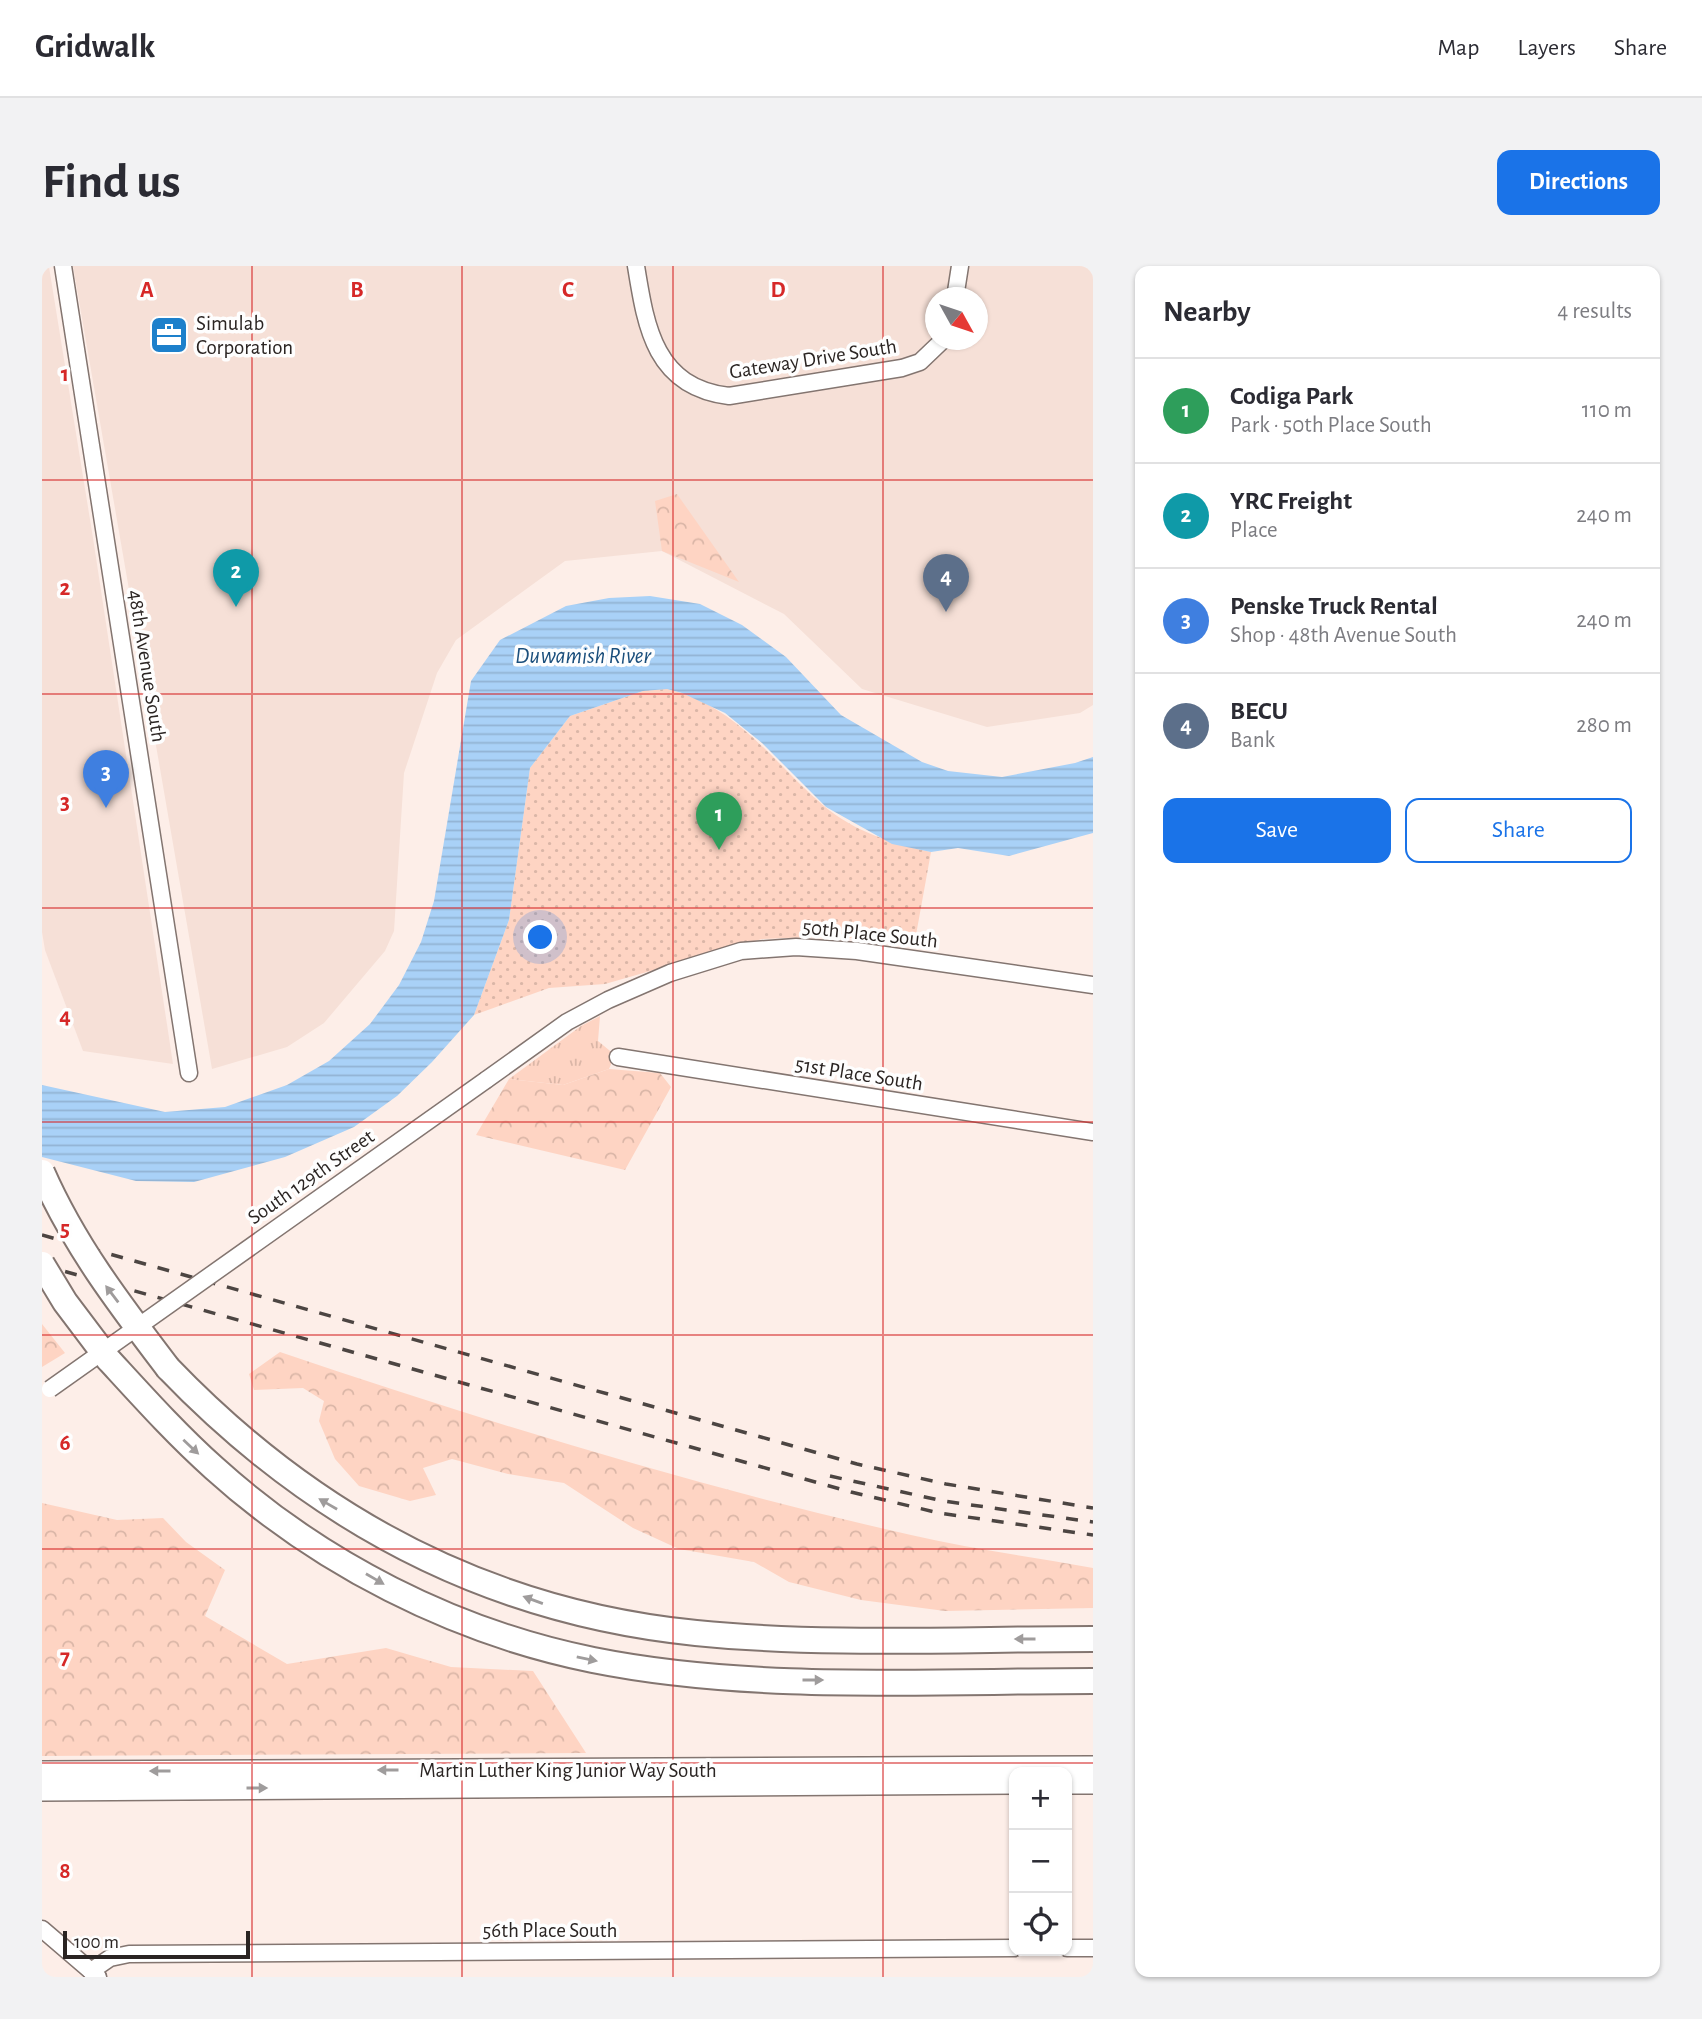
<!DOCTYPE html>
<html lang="en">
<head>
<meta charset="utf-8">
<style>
  body { margin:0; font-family:"Alegreya Sans",sans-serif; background:#f2f2f3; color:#2b2b33 }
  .controls { position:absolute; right:21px; bottom:21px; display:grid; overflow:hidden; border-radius:14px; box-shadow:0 2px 5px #0004 }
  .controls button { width:63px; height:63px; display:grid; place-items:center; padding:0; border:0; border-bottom:2px solid #e1e1e2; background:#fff; color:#2b2b33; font:35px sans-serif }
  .compass { position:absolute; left:883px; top:21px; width:63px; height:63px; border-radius:50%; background:#fff; box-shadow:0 2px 5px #0004; rotate:130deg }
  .scale { position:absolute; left:21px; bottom:18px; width:187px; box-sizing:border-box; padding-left:7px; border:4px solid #2a2422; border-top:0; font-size:19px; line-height:24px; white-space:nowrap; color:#2a2422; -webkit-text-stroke:5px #fefefe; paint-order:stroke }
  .you { position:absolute; left:499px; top:672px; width:24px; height:24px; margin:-18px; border:5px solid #fff; border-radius:50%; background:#1a73e8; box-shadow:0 0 0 10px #1a73e833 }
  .badge { display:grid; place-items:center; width:46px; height:46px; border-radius:50%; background:#1a73e8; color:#fff; font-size:23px; font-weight:700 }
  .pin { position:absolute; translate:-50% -58px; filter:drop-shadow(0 2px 4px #0008) }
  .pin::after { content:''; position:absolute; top:37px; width:24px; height:21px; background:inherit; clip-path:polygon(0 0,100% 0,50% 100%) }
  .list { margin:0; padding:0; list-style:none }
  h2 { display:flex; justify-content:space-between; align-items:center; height:91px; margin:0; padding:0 28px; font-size:30px }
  h2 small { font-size:23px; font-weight:400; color:#7c7c81 }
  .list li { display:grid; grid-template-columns:46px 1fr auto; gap:21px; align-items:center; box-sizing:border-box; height:105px; padding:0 28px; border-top:2px solid #e1e1e2 }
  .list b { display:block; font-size:26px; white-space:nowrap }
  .list p { margin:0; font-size:23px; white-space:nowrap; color:#7c7c81 }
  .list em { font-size:23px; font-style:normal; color:#7c7c81 }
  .actions { display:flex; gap:14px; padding:21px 28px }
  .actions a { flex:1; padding:16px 0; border:2px solid #1a73e8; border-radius:14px; text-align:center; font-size:24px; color:#1a73e8 }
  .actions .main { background:#1a73e8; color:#fff }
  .icon { flex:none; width:38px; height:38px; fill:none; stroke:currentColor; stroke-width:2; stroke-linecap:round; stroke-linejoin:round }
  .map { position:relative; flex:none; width:1051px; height:1711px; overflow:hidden; border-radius:14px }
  header { display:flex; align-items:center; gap:42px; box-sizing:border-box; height:98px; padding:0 35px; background:#fff; border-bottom:2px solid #e1e1e2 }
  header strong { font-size:33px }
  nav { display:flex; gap:38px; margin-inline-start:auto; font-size:24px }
  .intro { display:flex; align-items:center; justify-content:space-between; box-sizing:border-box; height:168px; padding:0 42px }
  h1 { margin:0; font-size:49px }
  .button { padding:18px 32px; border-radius:14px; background:#1a73e8; color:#fff; font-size:24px; font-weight:700 }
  main { display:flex; gap:42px; padding:0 42px }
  aside { flex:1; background:#fff; border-radius:14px; box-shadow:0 2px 5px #0004 }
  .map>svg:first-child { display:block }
  .built { fill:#f6e0d7; fill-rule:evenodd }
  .grass { fill:url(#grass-tufts) }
  .forest { fill:url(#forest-crowns) }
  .park { fill:url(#park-dots) }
  .water { fill:url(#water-rules) }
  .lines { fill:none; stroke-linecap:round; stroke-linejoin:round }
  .minor-casing { stroke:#837570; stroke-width:19 }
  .major-casing { stroke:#837570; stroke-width:24 }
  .highway-casing { stroke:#837570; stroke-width:28 }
  .minor { stroke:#fff; stroke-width:16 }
  .major { stroke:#fff; stroke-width:21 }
  .highway { stroke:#fff; stroke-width:24 }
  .rail { stroke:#4c4542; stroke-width:3.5; stroke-dasharray:12 12; stroke-linecap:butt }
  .minor-bridge-casing { stroke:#837570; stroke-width:19; stroke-linecap:butt }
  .highway-bridge-casing { stroke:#837570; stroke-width:28; stroke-linecap:butt }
  .minor-bridge { stroke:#fff; stroke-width:16 }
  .highway-bridge { stroke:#fff; stroke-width:24 }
  .oneway { fill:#9f9c9c }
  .grid { fill:none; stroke:#d62828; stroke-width:2; stroke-opacity:0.55 }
  .labels { text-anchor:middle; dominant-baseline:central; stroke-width:7; stroke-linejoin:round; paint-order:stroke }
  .poi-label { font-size:21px; fill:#2a2422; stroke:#fefefe; text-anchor:start }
  .street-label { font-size:21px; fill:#2a2422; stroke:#fefefe }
  .water-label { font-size:23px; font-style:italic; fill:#1b4f7c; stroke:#fefefe }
  .grid-label { font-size:23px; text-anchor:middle; font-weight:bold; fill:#d62828; stroke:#fefefe; stroke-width:7; stroke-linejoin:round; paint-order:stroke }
</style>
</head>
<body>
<header>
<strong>Gridwalk</strong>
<nav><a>Map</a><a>Layers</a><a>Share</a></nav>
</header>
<div class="intro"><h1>Find us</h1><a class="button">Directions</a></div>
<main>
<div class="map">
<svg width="1051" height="1711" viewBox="0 0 1051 1711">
  <defs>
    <pattern id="grass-tufts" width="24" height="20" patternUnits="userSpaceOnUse" patternTransform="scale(1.75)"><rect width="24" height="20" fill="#fed4c3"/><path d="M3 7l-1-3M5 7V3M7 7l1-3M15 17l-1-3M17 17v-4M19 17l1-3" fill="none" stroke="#dab6a7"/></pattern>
    <pattern id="forest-crowns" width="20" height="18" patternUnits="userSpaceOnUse" patternTransform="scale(1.75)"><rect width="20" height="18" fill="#fed4c3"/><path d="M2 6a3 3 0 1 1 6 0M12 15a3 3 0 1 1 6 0" fill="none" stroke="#dab6a7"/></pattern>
    <pattern id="park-dots" width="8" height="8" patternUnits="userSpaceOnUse" patternTransform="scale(1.75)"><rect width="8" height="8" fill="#fed4c3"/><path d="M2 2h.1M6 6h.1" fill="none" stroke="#dab6a7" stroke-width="1.8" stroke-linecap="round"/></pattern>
    <pattern id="water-rules" width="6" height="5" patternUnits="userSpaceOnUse" patternTransform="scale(1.75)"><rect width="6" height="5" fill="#a9d1f7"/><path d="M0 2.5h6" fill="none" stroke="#92b3d3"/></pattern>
  </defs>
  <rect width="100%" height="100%" fill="#fdeee8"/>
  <g class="built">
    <path d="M31 0H1051V439L1038 447 945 461 820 423 742 348 620 285 523 295 414 374 395 407 362 507 352 665 343 685 282 757 245 781 170 803ZM894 32H936V74H894Z"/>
    <path d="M7 1 51 272 131 798 41 785 3 684 0 666V3Z"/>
  </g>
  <path class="grass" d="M558 750 556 775 573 789 567 803 521 819 467 813 539 760Z"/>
  <g class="forest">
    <path d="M635 228 697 316 620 285 613 235Z"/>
    <path d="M567 803 618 807 629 821 583 904 434 869 467 813 521 819Z"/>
    <path d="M0 1058 23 1087 0 1101Z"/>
    <path d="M238 1086C445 1156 656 1221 869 1269 929 1283 990 1291 1051 1302V1342L903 1345 819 1334 747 1316 712 1296 637 1283 591 1262 522 1217 466 1208 410 1193 381 1202 394 1229 368 1235 317 1220 293 1193 277 1155 282 1135 261 1122 212 1124 207 1108Z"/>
    <path d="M0 1237 75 1254 121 1252 144 1276 183 1304 163 1350 245 1398 344 1382 409 1401 491 1405 544 1487 0 1490Z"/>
  </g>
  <path class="park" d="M625 423C696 440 729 495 782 540 811 565 852 578 889 586L872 680 793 670 720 673 563 718 507 722 432 749 467 654 488 502 528 450 601 425Z"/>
  <path class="water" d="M608 330 658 338 700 359 744 391 799 449 880 496 906 505 960 511 1033 497 1051 491V567L967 590 916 582 889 586 850 578 784 541 720 477 683 447 640 427 625 423 601 425 528 450 488 502 467 654 432 749 390 796 355 830 312 861 243 891 152 916 94 915 0 891V819L123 846 183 841 245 819 287 795 328 758 357 719 379 676 392 635 429 415 458 374 524 340 567 332Z"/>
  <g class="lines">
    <defs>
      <g id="minor">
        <path d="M21 0 147 807"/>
        <path d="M594 0C604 62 613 121 687 130L860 102 878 96 901 74"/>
        <path d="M913 32 918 0"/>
        <path d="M576 791 1051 866"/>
        <path d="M444 814 525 756 566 734 628 707 699 685 754 681 815 685 1051 719"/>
        <path d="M0 1663 56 1711"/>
        <path d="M1025 1682H1051"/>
        <path d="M49 1705 68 1692 87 1688 972 1682"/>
      </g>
      <g id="major">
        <path d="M0 1506 1051 1501"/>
        <path d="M1025 1517H1051"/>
        <path d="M0 1524 972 1517"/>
      </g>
      <g id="highway">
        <path d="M66 1093C100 1130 134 1168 172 1202 277 1297 412 1366 551 1394 710 1426 889 1415 1051 1415"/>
        <path d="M126 1102C270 1252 445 1346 654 1367 785 1380 919 1373 1051 1373"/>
      </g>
    </defs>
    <use href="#minor" class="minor-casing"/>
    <use href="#major" class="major-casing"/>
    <use href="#highway" class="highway-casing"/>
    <use href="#minor" class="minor"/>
    <use href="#major" class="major"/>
    <use href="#highway" class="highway"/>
    <g class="rail">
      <path d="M0 969 815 1198 904 1218 1051 1242"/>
      <path d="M0 999 809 1226 897 1247 1051 1269"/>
      <path d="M788 1210 901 1235 1051 1256"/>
    </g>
    <defs>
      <path id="minor-bridge" d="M8 1123 444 814"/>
      <g id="highway-bridge">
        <path d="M0 906C32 979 78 1039 126 1102"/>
        <path d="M0 998 23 1036 66 1093"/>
      </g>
    </defs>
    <use href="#minor-bridge" class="minor-bridge-casing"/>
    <use href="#highway-bridge" class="highway-bridge-casing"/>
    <use href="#minor-bridge" class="minor-bridge"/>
    <use href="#highway-bridge" class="highway-bridge"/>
  </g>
  <defs><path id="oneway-solid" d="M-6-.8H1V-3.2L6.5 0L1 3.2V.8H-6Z" transform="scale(1.75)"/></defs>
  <g class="oneway">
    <use href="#oneway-solid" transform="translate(70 1028) rotate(-127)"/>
    <use href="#oneway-solid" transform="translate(149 1181) rotate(43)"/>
    <use href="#oneway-solid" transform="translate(286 1238) rotate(-150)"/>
    <use href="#oneway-solid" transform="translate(333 1313) rotate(30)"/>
    <use href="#oneway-solid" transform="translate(491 1334) rotate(-160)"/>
    <use href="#oneway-solid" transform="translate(983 1373) rotate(-180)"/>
    <use href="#oneway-solid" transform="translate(545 1393) rotate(12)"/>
    <use href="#oneway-solid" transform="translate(771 1414)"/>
    <use href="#oneway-solid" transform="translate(346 1504) rotate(180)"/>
    <use href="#oneway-solid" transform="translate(118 1505) rotate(180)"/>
    <use href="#oneway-solid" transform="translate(215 1522)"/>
  </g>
  <path class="grid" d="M210 0V1711M420 0V1711M631 0V1711M841 0V1711M0 214H1051M0 428H1051M0 642H1051M0 856H1051M0 1069H1051M0 1283H1051M0 1497H1051"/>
  <defs>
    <symbol id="office-square" viewBox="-11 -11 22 22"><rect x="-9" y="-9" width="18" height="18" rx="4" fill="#1d80cb" stroke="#fefefe"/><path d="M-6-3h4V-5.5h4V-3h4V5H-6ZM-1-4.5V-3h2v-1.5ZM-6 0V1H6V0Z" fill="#fff"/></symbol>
  </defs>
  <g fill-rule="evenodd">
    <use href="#office-square" x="105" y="47" width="44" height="44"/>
  </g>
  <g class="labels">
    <g class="poi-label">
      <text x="154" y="57">Simulab<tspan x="154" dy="24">Corporation</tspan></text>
    </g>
    <g class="street-label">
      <text transform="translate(771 93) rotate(-9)">Gateway Drive South</text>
      <text transform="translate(105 400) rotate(81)">48th Avenue South</text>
      <text transform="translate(828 668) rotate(6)">50th Place South</text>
      <text transform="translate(817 808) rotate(9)">51st Place South</text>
      <text transform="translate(269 911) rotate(-35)">South 129th Street</text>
      <text x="526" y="1504">Martin Luther King Junior Way South</text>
      <text x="508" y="1664">56th Place South</text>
    </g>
    <g class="water-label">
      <text x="541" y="390">Duwamish River</text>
    </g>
  </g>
  <g class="grid-label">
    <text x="105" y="31">A</text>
    <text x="315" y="31">B</text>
    <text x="526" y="31">C</text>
    <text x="736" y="31">D</text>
    <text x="23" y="115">1</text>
    <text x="23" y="329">2</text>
    <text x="23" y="543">3</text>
    <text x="23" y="757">4</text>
    <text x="23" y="970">5</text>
    <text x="23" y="1184">6</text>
    <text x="23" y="1398">7</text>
    <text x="23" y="1612">8</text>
  </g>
</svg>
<div class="controls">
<button>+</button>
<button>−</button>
<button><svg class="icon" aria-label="locate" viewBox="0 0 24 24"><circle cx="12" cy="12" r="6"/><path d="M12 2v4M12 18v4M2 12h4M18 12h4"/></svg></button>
</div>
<svg class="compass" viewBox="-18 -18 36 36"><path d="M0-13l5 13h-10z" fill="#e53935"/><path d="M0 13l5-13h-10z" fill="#7c7c81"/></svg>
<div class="scale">100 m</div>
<div class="you"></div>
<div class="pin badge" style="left:677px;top:584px;background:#2e9e5b">1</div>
<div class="pin badge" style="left:194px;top:341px;background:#0f9aa8">2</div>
<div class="pin badge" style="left:64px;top:542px;background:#3f7fe0">3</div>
<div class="pin badge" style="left:904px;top:346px;background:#5c6f8a">4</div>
</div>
<aside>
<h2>Nearby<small>4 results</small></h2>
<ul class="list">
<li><span class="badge" style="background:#2e9e5b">1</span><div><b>Codiga Park</b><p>Park · 50th Place South</p></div><em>110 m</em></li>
<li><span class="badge" style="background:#0f9aa8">2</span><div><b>YRC Freight</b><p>Place</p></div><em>240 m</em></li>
<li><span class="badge" style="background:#3f7fe0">3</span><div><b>Penske Truck Rental</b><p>Shop · 48th Avenue South</p></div><em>240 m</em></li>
<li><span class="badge" style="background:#5c6f8a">4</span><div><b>BECU</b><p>Bank</p></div><em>280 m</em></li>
</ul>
<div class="actions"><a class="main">Save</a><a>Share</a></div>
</aside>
</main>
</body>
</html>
